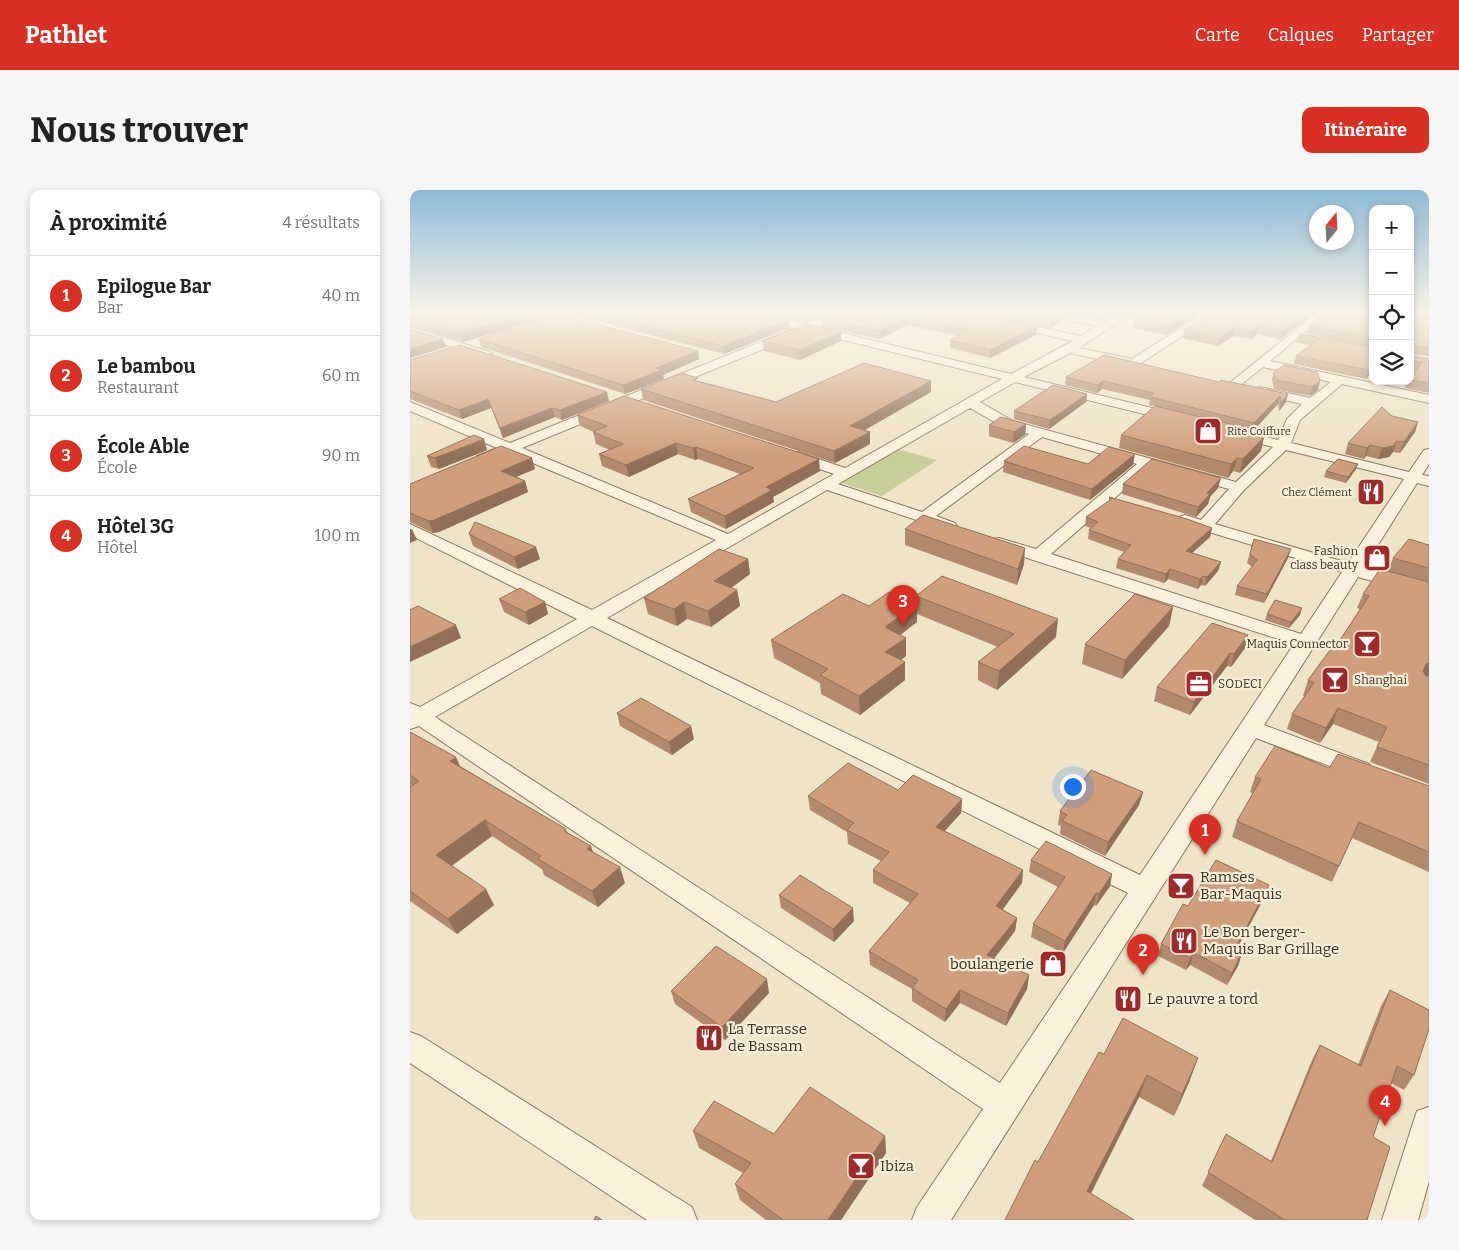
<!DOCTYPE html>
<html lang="fr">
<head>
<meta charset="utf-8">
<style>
  body { margin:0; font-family:Bitter,serif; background:#f6f6f6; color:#222 }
  .controls { position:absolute; right:15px; top:15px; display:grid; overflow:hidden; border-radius:10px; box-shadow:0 2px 8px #0003 }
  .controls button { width:45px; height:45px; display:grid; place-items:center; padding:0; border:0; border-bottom:1px solid #e0e0e0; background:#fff; color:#222; font:25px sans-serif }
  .compass { position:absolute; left:899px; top:15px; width:45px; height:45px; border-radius:50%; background:#fff; box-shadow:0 2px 8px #0003; rotate:18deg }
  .you { position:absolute; left:662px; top:596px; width:18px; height:18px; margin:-12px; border:4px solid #fff; border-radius:50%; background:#1a73e8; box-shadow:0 0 0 8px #1a73e833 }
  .badge { display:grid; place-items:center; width:32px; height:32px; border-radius:50%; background:#d93025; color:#fff; font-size:16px; font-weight:700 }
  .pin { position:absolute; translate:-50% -41px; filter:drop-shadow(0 1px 2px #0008) }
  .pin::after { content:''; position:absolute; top:26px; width:18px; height:15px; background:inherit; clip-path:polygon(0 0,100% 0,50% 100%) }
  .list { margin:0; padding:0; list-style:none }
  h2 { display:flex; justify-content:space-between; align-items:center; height:65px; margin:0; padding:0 20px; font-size:21px }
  h2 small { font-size:16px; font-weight:400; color:#767676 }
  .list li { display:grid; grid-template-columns:32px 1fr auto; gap:15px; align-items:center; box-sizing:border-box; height:80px; padding:0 20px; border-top:1px solid #e0e0e0 }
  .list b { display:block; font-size:19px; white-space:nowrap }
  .list p { margin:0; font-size:16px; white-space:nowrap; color:#767676 }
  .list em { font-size:16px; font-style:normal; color:#767676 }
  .icon { flex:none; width:28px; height:28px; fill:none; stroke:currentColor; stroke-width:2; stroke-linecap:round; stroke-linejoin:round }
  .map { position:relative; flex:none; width:1019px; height:1030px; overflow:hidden; border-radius:10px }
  header { display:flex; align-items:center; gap:30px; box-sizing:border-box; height:70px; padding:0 25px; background:#d93025; color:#fff }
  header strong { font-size:24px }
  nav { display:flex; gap:28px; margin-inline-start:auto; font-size:18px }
  .intro { display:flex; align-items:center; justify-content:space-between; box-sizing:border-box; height:120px; padding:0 30px }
  h1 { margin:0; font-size:35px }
  .button { padding:12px 22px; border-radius:10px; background:#d93025; color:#fff; font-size:18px; font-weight:700 }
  main { display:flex; gap:30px; padding:0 30px }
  aside { flex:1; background:#fff; border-radius:10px; box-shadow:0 2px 8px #0003 }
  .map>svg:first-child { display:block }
  .green { fill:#c9cf9b }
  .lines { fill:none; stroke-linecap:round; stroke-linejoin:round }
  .minor-casing { stroke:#8d765c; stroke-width:2 }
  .minor { fill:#faf1dc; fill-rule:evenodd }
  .wall { fill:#b2896c }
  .shaded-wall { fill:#916f58 }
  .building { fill:#cf9f7d; stroke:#916f58 }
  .labels { text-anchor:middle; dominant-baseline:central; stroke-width:4.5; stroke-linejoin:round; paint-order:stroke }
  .far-poi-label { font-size:11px; fill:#3d2e20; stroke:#f7eed8; text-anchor:start }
  .poi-label { font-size:12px; fill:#3d2e20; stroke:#f7eed8; text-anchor:end }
  .near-poi-label { font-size:15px; fill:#3d2e20; stroke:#f7eed8; text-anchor:start }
</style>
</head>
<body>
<header>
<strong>Pathlet</strong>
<nav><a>Carte</a><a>Calques</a><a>Partager</a></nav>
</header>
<div class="intro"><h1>Nous trouver</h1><a class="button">Itinéraire</a></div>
<main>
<aside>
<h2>À proximité<small>4 résultats</small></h2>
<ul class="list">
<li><span class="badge">1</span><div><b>Epilogue Bar</b><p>Bar</p></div><em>40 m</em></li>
<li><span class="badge">2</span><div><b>Le bambou</b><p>Restaurant</p></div><em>60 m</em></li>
<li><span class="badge">3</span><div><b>École Able</b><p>École</p></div><em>90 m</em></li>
<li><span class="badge">4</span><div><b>Hôtel 3G</b><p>Hôtel</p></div><em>100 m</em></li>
</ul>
</aside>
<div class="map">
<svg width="1019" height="1030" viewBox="0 0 1019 1030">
  <rect width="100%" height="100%" fill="#f0e4c8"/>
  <path class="green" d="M488 259 527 270 472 306 432 293Z"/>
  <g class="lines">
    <defs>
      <g id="minor">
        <path d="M158 122H172L171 124 127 137 122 134 123 132Z"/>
        <path d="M329 122H345L395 134 426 122H439L438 124 407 137 601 184 663 151 595 136 594 134 595 132 599 131 671 146 687 136 632 125 627 122H645L695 131 711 122H722L721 124 669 158 722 169 796 122H807L806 124 728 175 724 177 660 163 614 187 771 225 773 228 771 231 766 232 605 192 570 212 603 231 826 292 863 257 820 246 818 243 820 240 825 239 868 250 877 229 892 214 846 204 844 201 846 198 850 197 900 208 921 192 853 177 827 198H819L817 195 908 122H919L860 171 1019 205V213L932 194 890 230 881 253 999 282 1014 260 1019 259V274L1012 285 1019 286V296L1007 293 954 377 1019 396V407L948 387 854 535 959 574 963 580 959 586 951 588 846 548 541 1030H502L507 1017 573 919 9 536 0 539V513L10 517 167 429 0 345V334L182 420 306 350 99 263 77 272H67L65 269 67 266 87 258 0 221V212L100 253 385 138 330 124ZM397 141 592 189 435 278 388 262H378L376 265 378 268 424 284 318 344 112 258ZM560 218 593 237 619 244 512 322 428 294ZM632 247 727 274 626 359 589 348 583 349 581 353 583 357 884 454 730 685 197 428 417 300 533 339H545L547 336 545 333 526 326ZM876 260 994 289 938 373 805 334 834 300ZM740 277 819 299 791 330 775 325 769 327 767 330 769 333 932 382 891 444 641 364ZM182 436 718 703 590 893 25 527Z"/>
        <path d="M0 137 80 162 82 164 76 167 72 166 0 144Z"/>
        <path d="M0 842 11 846 282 1017 287 1030H237L0 873Z"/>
        <path d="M1019 917V991L1008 1030H972L1003 933 1007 921Z"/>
      </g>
    </defs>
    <use href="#minor" class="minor-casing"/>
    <use href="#minor" class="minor"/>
  </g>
  <g class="wall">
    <path d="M153 122 53 152 0 136V123Z"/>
    <path d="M166 122H343L378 130 379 138 314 164 167 126Z"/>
    <path d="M351 122H422L395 132Z"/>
    <path d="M552 122 626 145 580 168 540 158V150L548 146 497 135 469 149 413 137 412 129Z"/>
    <path d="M560 122H645L653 123V131L640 138Z"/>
    <path d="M653 122H670L666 124Z"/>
    <path d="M723 122H793L756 145 723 138 724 130 732 126 723 124Z"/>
    <path d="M906 122 870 149 847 144 841 149 823 146 808 156 773 148 774 140Z"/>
    <path d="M963 122V157L897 144 899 136Z"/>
    <path d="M1000 122H1019V166L1001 164V166L1019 169V203L995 198 997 191H1000V187L1006 180 1000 179Z"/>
    <path d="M431 142V151L390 170 354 161 353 151Z"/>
    <path d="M889 144 963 157V181L956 189 884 174 886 166 901 155 886 152Z"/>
    <path d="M69 149 288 161 289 169 253 185 254 189 215 204 71 157Z"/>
    <path d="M0 170 199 211 152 230 145 227 93 248 81 218 52 229 0 209Z"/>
    <path d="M864 182 910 191 908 200 900 206 864 199 862 190Z"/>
    <path d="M656 187 809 192 878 204 876 212 869 221 868 214 842 242 836 240 835 243 854 247 851 261 830 283 823 281 818 288 709 258 711 245 745 216 739 215 740 210 692 199 687 203 655 195Z"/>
    <path d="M288 191 366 212 521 191V202L454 240 460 242V254L425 273 233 210 231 199Z"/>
    <path d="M677 204 676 212 639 239 604 229V221Z"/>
    <path d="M167 225 410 281 363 307 364 312 316 339 281 322 278 309 330 284 288 269 285 270 268 264 219 287 192 276 189 264 200 260 186 254 183 242H184L170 236Z"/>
    <path d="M982 226 1008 232 1005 242 990 263 983 262 979 267 968 269 956 266 954 269 935 264 938 253Z"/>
    <path d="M616 234 615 245 603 253 579 246V235Z"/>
    <path d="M77 260 29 279 21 277 17 266Z"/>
    <path d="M594 271 678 274 723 275 680 310 593 282Z"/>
    <path d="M948 274 946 279 936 293 914 287 916 281Z"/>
    <path d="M125 279 106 287 115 291 118 302 29 342 23 343 0 332V294Z"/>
    <path d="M713 294 808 298 800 307 798 314 786 327 712 304Z"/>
    <path d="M699 307 802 338 800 347 782 363 811 372 808 381 795 396 791 395 788 399 758 389 754 393 706 378 708 369 714 362 678 349 679 340 681 338 675 336 676 327 699 311Z"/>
    <path d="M495 339 614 374 607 395 495 355Z"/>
    <path d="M59 344 130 369 108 379 63 356Z"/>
    <path d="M844 349 878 368 854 413 825 405 827 396 842 377 837 373Z"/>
    <path d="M1019 355V594L960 572 969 552 923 534 910 553 877 539 882 524 895 506H893L898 490 928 453 950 419 947 418 953 404 978 381 983 368Z"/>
    <path d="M338 369 340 384 321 398 327 400 330 416 301 437 277 429 267 436 238 424 234 408Z"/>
    <path d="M506 406 646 447 587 500 568 490V472L588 457 507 424V432L490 445 496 466 491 470 495 490 450 525 411 504 410 493 364 468 361 450 459 416 506 414Z"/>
    <path d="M89 409 135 412 138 424 119 435 94 422Z"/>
    <path d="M763 417 759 436 712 489 672 474 675 454Z"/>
    <path d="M857 424 890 425 879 438 855 430Z"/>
    <path d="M838 445 835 458 821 477 817 476 780 525 744 511 747 497Z"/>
    <path d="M207 523 284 549 262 565 210 536Z"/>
    <path d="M0 542 50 576 156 639 157 642 183 662 215 693 188 717 134 685 132 679 82 646 42 676 84 715 47 744 0 711Z"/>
    <path d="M919 578 1019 596V682L942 648 922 692 822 647 827 631 843 604 840 602 845 587Z"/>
    <path d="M488 600 552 609 551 623 535 641 613 680 612 693 592 720 607 728 605 741 584 769 619 785 617 799 596 836 550 813 535 832 502 811V799L460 775 459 761 500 713 463 693V680L471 671 438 654 437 642 400 620 398 606Z"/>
    <path d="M733 602 729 615 695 666 650 644 651 636 648 635 650 621Z"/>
    <path d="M621 670 702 684 700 696 686 716 684 715 653 763 621 747 623 734 648 697 619 682Z"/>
    <path d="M369 705 444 731 424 752 371 718Z"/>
    <path d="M854 708 826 760 832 763 828 776 817 795 780 775 776 780 748 766 751 754 778 716Z"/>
    <path d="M980 800 1004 885 994 900 981 893 963 947 957 1030H845L792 996 816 944 861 971 902 870 910 855 948 875 971 816Z"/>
    <path d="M261 801 359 803 315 850 265 814Z"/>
    <path d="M694 864 780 890 764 926 729 907 681 1004 628 972Z"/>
    <path d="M283 941 364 944 475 946 476 963 431 1030H356L330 1010 325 994 333 983 289 958Z"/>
  </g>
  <g class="shaded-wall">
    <path d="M125 122H153L53 152 50 144Z"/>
    <path d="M401 122H422L395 132 394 124Z"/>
    <path d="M782 122H793L756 145 758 137Z"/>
    <path d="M898 122H906L870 149 872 141Z"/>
    <path d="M653 123V131L640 138 641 130Z"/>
    <path d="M497 127V135L469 149V141Z"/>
    <path d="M378 130 379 138 314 164 313 156Z"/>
    <path d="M849 136 847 144 841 149 843 141Z"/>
    <path d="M627 137 626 145 580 168V160Z"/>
    <path d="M825 138 823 146 808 156 809 148Z"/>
    <path d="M431 142V151L390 170 389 160Z"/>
    <path d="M33 149 36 157 0 168V159Z"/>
    <path d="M288 161 289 169 253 185 254 189 215 204 213 195 246 178Z"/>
    <path d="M963 176V181L956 189 959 180Z"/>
    <path d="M521 191V202L441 248 440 236Z"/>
    <path d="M693 191 692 199 687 203 688 195Z"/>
    <path d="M910 191 908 200 900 206 902 197Z"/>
    <path d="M197 202 199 211 152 230 150 220Z"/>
    <path d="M677 204 676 212 639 239 640 230Z"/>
    <path d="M878 204 876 212 869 221 871 213Z"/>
    <path d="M870 206 868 214 842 242 844 233Z"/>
    <path d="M78 209 81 218 52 229 49 220Z"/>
    <path d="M142 218 145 227 93 248 90 238Z"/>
    <path d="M1008 232 1005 242 990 263 994 252Z"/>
    <path d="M616 234 615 245 603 253 604 242Z"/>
    <path d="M460 242V254L425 273 424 261Z"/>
    <path d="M854 247 851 261 830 283 833 269Z"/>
    <path d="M74 249 77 260 29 279 25 268Z"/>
    <path d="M987 251 983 262 979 267 968 269 972 258Z"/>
    <path d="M266 253 268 264 219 287 216 275Z"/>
    <path d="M960 255 956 266 954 269 957 258Z"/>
    <path d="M286 257 288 269 285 270 283 258Z"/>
    <path d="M725 264 723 275 680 310 682 299Z"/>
    <path d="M122 268 125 279 94 292 91 281Z"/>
    <path d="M827 268 823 281 818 288 821 274Z"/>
    <path d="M409 269 410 281 363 307 364 312 316 339 315 326 356 297Z"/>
    <path d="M948 274 946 279 936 293 938 287Z"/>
    <path d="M811 288 808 298 800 307 798 314 786 327 788 317 797 303Z"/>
    <path d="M115 291 118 302 29 342 23 343 19 331Z"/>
    <path d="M802 338 800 347 774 370 776 361Z"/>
    <path d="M0 339H2L7 350 0 353Z"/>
    <path d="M126 357 130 369 108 379 104 367Z"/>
    <path d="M615 358 614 374 607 395 608 379Z"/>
    <path d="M881 359 878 368 854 413 857 404Z"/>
    <path d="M338 369 340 384 307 408 304 391Z"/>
    <path d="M811 372 808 381 795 396 797 387Z"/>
    <path d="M760 379 758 389 754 393 756 384Z"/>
    <path d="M793 386 791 395 788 399 790 389Z"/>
    <path d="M327 400 330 416 301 437 298 421Z"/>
    <path d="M135 412 138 424 119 435 115 422Z"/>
    <path d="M274 412 277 429 267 436 264 419Z"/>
    <path d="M507 414V432L476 456 475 437Z"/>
    <path d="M763 417 759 436 712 489 715 470Z"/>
    <path d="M892 418 890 425 879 438 881 432Z"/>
    <path d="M648 429 646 447 587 500 589 481Z"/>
    <path d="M46 435 51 448 0 472V457Z"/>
    <path d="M838 445 835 458 821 477 824 464Z"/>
    <path d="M496 448V466L476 481 475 462Z"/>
    <path d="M820 463 817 476 780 525 784 512Z"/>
    <path d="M495 472V490L450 525 449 506Z"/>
    <path d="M1019 473V488L1009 489 1016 474Z"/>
    <path d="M928 518 923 534 910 553 916 538Z"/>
    <path d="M281 536 284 549 262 565 259 552Z"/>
    <path d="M46 567 53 583 40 571Z"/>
    <path d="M733 602 729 615 695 666 698 652Z"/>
    <path d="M552 609 551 623 526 650V637Z"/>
    <path d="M75 630 82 646 34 681 26 665Z"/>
    <path d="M181 656 186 672 177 659Z"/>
    <path d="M210 677 215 693 188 717 182 701Z"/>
    <path d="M613 680 612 693 585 730 586 716Z"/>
    <path d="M702 684 700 696 686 716 689 704Z"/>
    <path d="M859 695 854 708 820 771 825 759Z"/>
    <path d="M76 699 84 715 47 744 38 729Z"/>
    <path d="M686 703 684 715 653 763 655 751Z"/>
    <path d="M443 718 444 731 424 752 423 739Z"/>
    <path d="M607 728 605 741 576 779 577 765Z"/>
    <path d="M784 763 780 775 776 780 780 768Z"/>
    <path d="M832 763 828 776 817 795 822 783Z"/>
    <path d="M619 785 617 799 596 836 598 823Z"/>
    <path d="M357 789 359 803 315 850 312 837Z"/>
    <path d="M550 800V813L535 832 536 819Z"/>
    <path d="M788 868 780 890 764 926 772 904Z"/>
    <path d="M737 885 729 907 671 1022 677 1001Z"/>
    <path d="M475 946 476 963 431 1030H418Z"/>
  </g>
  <g class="building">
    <path d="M8 122H125L50 144 0 129V123Z"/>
    <path d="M177 122H343L378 130 313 156Z"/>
    <path d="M383 122H401L394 124Z"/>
    <path d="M430 122H552L627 137 580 160 540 150 560 140 497 127 469 141 412 129Z"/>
    <path d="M599 122H645L653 123 641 130Z"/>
    <path d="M738 122H782L758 137 724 130Z"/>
    <path d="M803 122H898L872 141 849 136 843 141 825 138 809 148 774 140Z"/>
    <path d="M916 122H963V148L899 136Z"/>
    <path d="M1000 122H1019V157L1003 156 1001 158V166L1019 169V193L1000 190V187L1013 172 1000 170Z"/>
    <path d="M149 124 288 161 246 178 252 180 213 195 69 149Z"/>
    <path d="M396 134 431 142 389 160 353 151Z"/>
    <path d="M0 139 33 149 0 159Z"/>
    <path d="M889 144 963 157V176L959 180 886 166 910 148Z"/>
    <path d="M50 155 197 202 150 220 142 218 90 238 78 209 49 220 0 201V170Z"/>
    <path d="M694 165 809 192 811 190 878 204 871 213 870 206 844 233 740 207 744 203 693 191 688 195 656 187Z"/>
    <path d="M454 173 521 191 440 236 460 242 424 261 231 199 271 183 288 188 283 190 366 212Z"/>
    <path d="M874 175 907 182 910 191 902 197 866 190 864 182Z"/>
    <path d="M643 195 677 204 640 230 604 221Z"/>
    <path d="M214 206 409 269 356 297 362 300 315 326 278 309 344 278 286 257 283 258 266 253 216 275 189 264 213 254 183 242 197 236 167 225Z"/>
    <path d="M745 216 836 238 833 242 854 247 833 269 827 268 821 274 711 245Z"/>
    <path d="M972 217 982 226 1008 232 994 252 987 251 983 256 972 258 960 255 957 258 938 253Z"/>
    <path d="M591 227 616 234 604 242 579 235Z"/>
    <path d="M64 245 74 249 25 268 17 266Z"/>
    <path d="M91 256 122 268 91 281 115 291 24 330 19 331 0 323V294Z"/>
    <path d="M614 256 678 274 699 257 725 264 682 299 594 271Z"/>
    <path d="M742 269 811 288 797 303 800 304 788 317 713 294Z"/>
    <path d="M928 269 948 274 938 287 916 281Z"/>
    <path d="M699 307 777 329 802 338 776 361 811 372 797 387 793 386 790 389 760 379 756 384 708 369 721 355 679 340 688 332 676 327 703 308Z"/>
    <path d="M513 325 615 358 608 379 495 339Z"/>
    <path d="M65 332 126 357 104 367 59 344Z"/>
    <path d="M844 349 881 359 857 404 827 396 847 370 840 364Z"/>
    <path d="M999 349 1019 355V378L983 368Z"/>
    <path d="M309 359 338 369 304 391 327 400 298 421 274 412 264 419 234 408Z"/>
    <path d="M970 379 1019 392V473L1016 474 1013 481 1016 486H1019V575L967 557 977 537 928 518 916 538 882 524 904 493 898 490 926 452 928 453 959 406 953 404Z"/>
    <path d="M532 386 648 429 589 481 568 472 604 444 506 406Z"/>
    <path d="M110 398 135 412 115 422 89 409Z"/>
    <path d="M479 402 507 414 475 437 496 448 475 462 495 472 449 506 410 485 418 479 361 450 433 404 459 416Z"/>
    <path d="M725 404 763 417 715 470 675 454Z"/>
    <path d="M865 410 892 418 881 432 857 424Z"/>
    <path d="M8 416 46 435 0 457V420Z"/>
    <path d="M802 433 838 445 824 464 820 463 784 512 747 497Z"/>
    <path d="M231 508 281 536 259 552 207 523Z"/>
    <path d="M0 542 46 567 40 571 156 639 154 641 181 656 177 659 210 677 182 701 128 669 131 666 75 630 26 665 76 699 38 729 0 701V597L9 591 0 585Z"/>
    <path d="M865 556 919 578 928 564 1019 596V662L949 632 929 676 827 631 851 589 845 587Z"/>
    <path d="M438 573 488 600 503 585 552 609 526 637 613 680 586 716 607 728 577 765 619 785 598 823 550 800 536 819 502 798 508 790 459 761 508 704 463 680 479 662 437 640 444 633 398 606Z"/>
    <path d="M681 580 733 602 698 652 652 631 657 625 650 621Z"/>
    <path d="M636 651 702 684 689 704 686 703 655 751 623 734 655 687 621 670Z"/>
    <path d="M806 670 859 695 825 759 832 763 822 783 784 763 780 768 751 754 773 714 778 716Z"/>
    <path d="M390 685 443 718 423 739 369 705Z"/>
    <path d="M306 756 357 789 312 837 261 801Z"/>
    <path d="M980 800 1019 820V839L1004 885 987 876 963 947 980 957 957 1030H875L798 982 816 944 862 972 910 855 951 876Z"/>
    <path d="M713 828 788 868 772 904 737 885 677 1001 724 1030H595L625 970 628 972 689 862 694 864Z"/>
    <path d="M400 897 475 946 418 1030H373L325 994 341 973 283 941 304 911 364 944Z"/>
    <path d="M186 1026 192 1030H184Z"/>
  </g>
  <linearGradient id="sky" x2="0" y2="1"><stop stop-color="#8fbad6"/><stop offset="0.46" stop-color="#f8f3e6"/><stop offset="1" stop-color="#f8f3e6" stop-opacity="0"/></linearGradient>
  <rect width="1019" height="266" fill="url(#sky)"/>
  <defs>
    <symbol id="shop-square" viewBox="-11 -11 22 22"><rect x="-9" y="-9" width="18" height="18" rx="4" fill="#9e2a2b" stroke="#f7eed8"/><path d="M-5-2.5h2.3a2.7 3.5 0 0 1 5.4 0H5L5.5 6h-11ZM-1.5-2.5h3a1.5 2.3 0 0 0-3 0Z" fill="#fff"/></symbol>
    <symbol id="restaurant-square" viewBox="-11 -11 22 22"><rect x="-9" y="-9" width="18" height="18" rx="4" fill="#9e2a2b" stroke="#f7eed8"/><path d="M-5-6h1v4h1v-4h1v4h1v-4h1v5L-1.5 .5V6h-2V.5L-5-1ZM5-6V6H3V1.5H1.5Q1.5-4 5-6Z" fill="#fff"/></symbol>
    <symbol id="bar-square" viewBox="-11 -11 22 22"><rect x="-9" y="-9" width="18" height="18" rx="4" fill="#9e2a2b" stroke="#f7eed8"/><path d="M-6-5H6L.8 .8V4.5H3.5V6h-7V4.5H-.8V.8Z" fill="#fff"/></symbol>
    <symbol id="office-square" viewBox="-11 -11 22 22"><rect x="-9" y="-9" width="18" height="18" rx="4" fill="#9e2a2b" stroke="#f7eed8"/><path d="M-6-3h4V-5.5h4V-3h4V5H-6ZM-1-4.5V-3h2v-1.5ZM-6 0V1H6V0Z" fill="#fff"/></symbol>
  </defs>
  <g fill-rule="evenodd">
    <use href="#shop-square" x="782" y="225" width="32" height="32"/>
    <use href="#restaurant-square" x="945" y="286" width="32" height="32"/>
    <use href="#shop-square" x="951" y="352" width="32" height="32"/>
    <use href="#bar-square" x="941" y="438" width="32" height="32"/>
    <use href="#bar-square" x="909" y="474" width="32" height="32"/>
    <use href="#office-square" x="773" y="478" width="32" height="32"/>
    <use href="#bar-square" x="755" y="680" width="32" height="32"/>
    <use href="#restaurant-square" x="758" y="735" width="32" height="32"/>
    <use href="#shop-square" x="627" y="758" width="32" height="32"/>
    <use href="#restaurant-square" x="702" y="793" width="32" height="32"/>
    <use href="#restaurant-square" x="283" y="832" width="32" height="32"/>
    <use href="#bar-square" x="435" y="960" width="32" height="32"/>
  </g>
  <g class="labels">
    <g class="far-poi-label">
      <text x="817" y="241">Rite Coiffure</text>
      <text x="942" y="302" text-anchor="end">Chez Clément</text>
    </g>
    <g class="poi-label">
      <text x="948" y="361">Fashion<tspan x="948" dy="14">class beauty</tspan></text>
      <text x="938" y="454">Maquis Connector</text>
      <text x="944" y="490" text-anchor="start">Shanghai</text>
      <text x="808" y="494" text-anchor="start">SODECI</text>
    </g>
    <g class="near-poi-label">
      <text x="790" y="687">Ramses<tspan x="790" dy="17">Bar-Maquis</tspan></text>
      <text x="793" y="742">Le Bon berger-<tspan x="793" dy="17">Maquis Bar Grillage</tspan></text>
      <text x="624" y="774" text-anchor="end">boulangerie</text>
      <text x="737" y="809">Le pauvre a tord</text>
      <text x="318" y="839">La Terrasse<tspan x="318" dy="17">de Bassam</tspan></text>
      <text x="470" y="976">Ibiza</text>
    </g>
  </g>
</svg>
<div class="controls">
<button>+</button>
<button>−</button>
<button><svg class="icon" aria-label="locate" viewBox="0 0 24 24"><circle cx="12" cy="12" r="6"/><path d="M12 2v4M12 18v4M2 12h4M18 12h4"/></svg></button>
<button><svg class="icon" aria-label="layers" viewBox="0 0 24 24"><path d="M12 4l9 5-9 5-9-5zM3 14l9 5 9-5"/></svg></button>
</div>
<svg class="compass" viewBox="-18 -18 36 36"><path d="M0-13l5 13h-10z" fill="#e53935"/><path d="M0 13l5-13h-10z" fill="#767676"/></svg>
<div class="you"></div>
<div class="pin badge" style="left:795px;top:665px">1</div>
<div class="pin badge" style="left:733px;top:785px">2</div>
<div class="pin badge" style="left:493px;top:436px">3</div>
<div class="pin badge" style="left:975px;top:936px">4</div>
</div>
</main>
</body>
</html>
